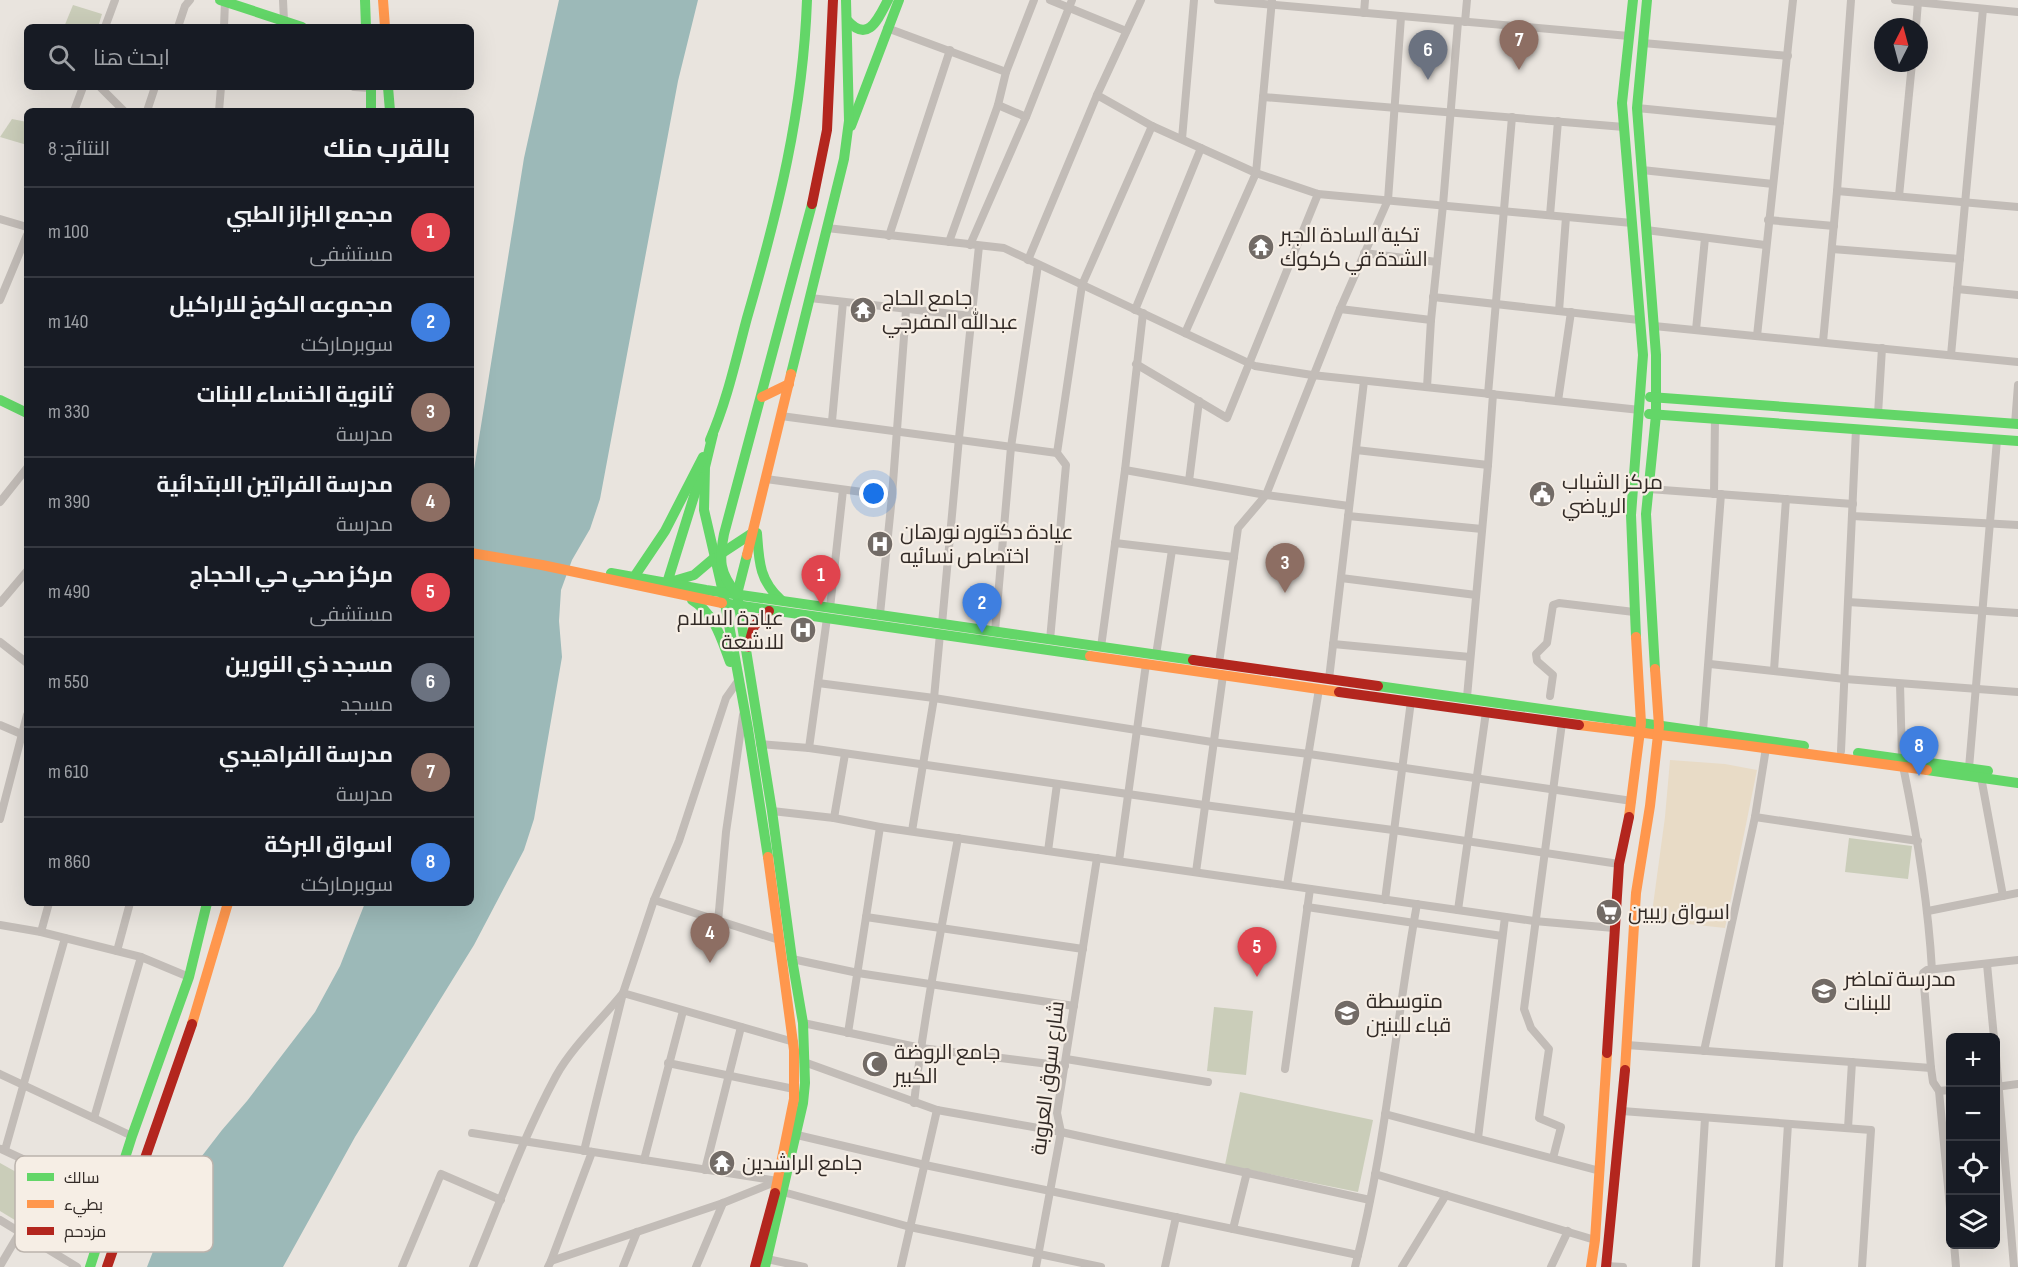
<!DOCTYPE html>
<html lang="ar">
<head>
<meta charset="utf-8">
<style>
  body { margin:0; font-family:"Sofia Sans Condensed",Cairo,sans-serif; background:#20242c; color:#f1f3f6; direction:rtl }
  .controls { position:absolute; right:18px; bottom:18px; display:grid; overflow:hidden; border-radius:9px; box-shadow:0 6px 24px #0002 }
  .controls button { width:54px; height:54px; display:grid; place-items:center; padding:0; border:0; border-bottom:2px solid #363941; background:#171b24; color:#f1f3f6; font:30px sans-serif }
  .compass { position:absolute; left:1874px; top:18px; width:54px; height:54px; border-radius:50%; background:#171b24; box-shadow:0 6px 24px #0002; rotate:6deg }
  .you { position:absolute; left:874px; top:494px; width:21px; height:21px; margin:-15px; border:4px solid #fff; border-radius:50%; background:#1a73e8; box-shadow:0 0 0 9px #1a73e833 }
  .badge { display:grid; place-items:center; width:39px; height:39px; border-radius:50%; background:#726b66; color:#fff; font-size:20px; font-weight:700 }
  .pin { position:absolute; translate:-50% -50px; filter:drop-shadow(0 2px 3px #0008) }
  .pin::after { content:''; position:absolute; top:32px; width:21px; height:18px; background:inherit; clip-path:polygon(0 0,100% 0,50% 100%) }
  .list { margin:0; padding:0; list-style:none }
  h2 { display:flex; justify-content:space-between; align-items:center; height:78px; margin:0; padding:0 24px; font-size:26px }
  h2 small { font-size:20px; font-weight:400; color:#9ea1a6 }
  .list li { display:grid; grid-template-columns:39px 1fr auto; gap:18px; align-items:center; box-sizing:border-box; height:90px; padding:0 24px; border-top:2px solid #363941 }
  .list b { display:block; font-size:22px; white-space:nowrap }
  .list p { margin:0; font-size:20px; white-space:nowrap; color:#9ea1a6 }
  .list em { font-size:20px; font-style:normal; color:#9ea1a6 }
  .icon { flex:none; width:33px; height:33px; fill:none; stroke:currentColor; stroke-width:2; stroke-linecap:round; stroke-linejoin:round }
  .map { position:relative; flex:none; width:2018px; height:1267px; overflow:hidden; direction:ltr }
  .search { position:absolute; background:#171b24; box-shadow:0 6px 24px #0002; left:24px; top:24px; width:450px; height:66px; display:flex; align-items:center; gap:15px; box-sizing:border-box; padding:0 21px; border-radius:9px; color:#9ea1a6; font-size:22px }
  .panel { position:absolute; background:#171b24; box-shadow:0 6px 24px #0002; left:24px; top:108px; width:450px; height:798px; border-radius:9px; direction:rtl }
  .map>svg:first-child { display:block }
  .green { fill:#cacdb9 }
  .sand { fill:#e8dbc6 }
  .water { fill:#9cb9b8 }
  .lines { fill:none; stroke-linecap:round; stroke-linejoin:round }
  .street { stroke:#c2bcb7; stroke-width:8 }
  .fast { stroke:#63d668; stroke-width:10 }
  .slow { stroke:#ff974d; stroke-width:10 }
  .jam { stroke:#b3261e; stroke-width:10 }
  .labels { text-anchor:middle; dominant-baseline:central; stroke-width:4.5; stroke-linejoin:round; paint-order:stroke }
  .poi-label { font-size:21px; fill:#322a26; stroke:#f6eee5; text-anchor:start }
  .street-label { font-size:21px; fill:#322a26; stroke:#f6eee5 }
  .key { fill:#f6eee5; stroke:#bbb3ac; stroke-width:1.5 }
  .key-label { font-size:16px; fill:#322a26 }
</style>
</head>
<body>
<div class="map">
<svg width="2018" height="1267" viewBox="0 0 2018 1267">
  <rect width="100%" height="100%" fill="#e9e4de"/>
  <g class="green">
    <path d="M73 5 102 14 98 27H64Z"/>
    <path d="M12 119 27 122V145L0 137Z"/>
    <path d="M1849 838 1912 846 1908 879 1845 872Z"/>
    <path d="M1214 1007 1253 1011 1246 1075 1207 1071Z"/>
    <path d="M1240 1092 1373 1120 1358 1192 1225 1165Z"/>
    <path d="M0 1163 43 1187 23 1225 0 1211Z"/>
  </g>
  <path class="sand" d="M1670 760 1725 764 1757 770 1725 928 1651 920 1665 817Z"/>
  <path class="water" d="M559 0H698L678 81 600 499 590 529 572 560 561 590 559 621 562 657 534 819 524 850 474 945 355 1137 283 1267H147L159 1236 195 1165 222 1130 247 1101 315 1012 340 966 365 903H471V488L524 158Z"/>
  <g class="lines">
    <g class="street">
      <path d="M283 0 284 21"/>
      <path d="M1050 0 1126 31"/>
      <path d="M1218 0 1629 36"/>
      <path d="M1895 0 2018 12"/>
      <path d="M1364 13 1365 0"/>
      <path d="M1465 22 1467 0"/>
      <path d="M105 27 115 0"/>
      <path d="M178 27 185 6 190 0"/>
      <path d="M224 27 225 2"/>
      <path d="M1916 27 1918 2"/>
      <path d="M887 28 1006 72"/>
      <path d="M1643 43 1788 56"/>
      <path d="M100 87 124 111"/>
      <path d="M354 87 371 88"/>
      <path d="M1097 95 1152 126 1256 173 1318 194 1632 223"/>
      <path d="M1263 97 1624 127"/>
      <path d="M998 105 1026 117"/>
      <path d="M1637 108 1780 122"/>
      <path d="M74 111 83 87"/>
      <path d="M147 111 155 87"/>
      <path d="M219 111 221 87"/>
      <path d="M1182 139 1194 0"/>
      <path d="M1642 170 1773 184"/>
      <path d="M1837 191 2018 207"/>
      <path d="M1899 196 1912 63"/>
      <path d="M1550 215 1558 121"/>
      <path d="M0 219 27 227"/>
      <path d="M1768 220 1834 226"/>
      <path d="M827 228 1004 248 1255 366 1312 375 1640 410"/>
      <path d="M1646 230 1765 245"/>
      <path d="M889 236 950 50"/>
      <path d="M949 242 998 105 1006 72 1034 0"/>
      <path d="M970 245 1026 117 1072 0"/>
      <path d="M1832 249 1960 259"/>
      <path d="M1364 253 1437 262"/>
      <path d="M1028 260 1097 95 1141 0"/>
      <path d="M1957 289 2018 295"/>
      <path d="M1433 297 1639 320"/>
      <path d="M810 298 971 316"/>
      <path d="M0 300 27 235"/>
      <path d="M1340 309 1431 320"/>
      <path d="M1135 310 1201 148"/>
      <path d="M1559 311 1566 217"/>
      <path d="M1654 326 2018 362"/>
      <path d="M1696 330 1705 238"/>
      <path d="M1185 333 1256 173 1272 0"/>
      <path d="M1757 336 1793 0"/>
      <path d="M1823 342 1837 191 1851 0"/>
      <path d="M1951 355 1983 9"/>
      <path d="M1136 364 1227 418 1318 194"/>
      <path d="M1427 387 1431 320 1443 205 1458 22"/>
      <path d="M1488 394 1512 117"/>
      <path d="M1558 401 1571 312"/>
      <path d="M1878 414 1882 348"/>
      <path d="M781 416 1057 453"/>
      <path d="M832 421 843 302"/>
      <path d="M2015 424 2018 385"/>
      <path d="M1356 450 1488 465"/>
      <path d="M1125 470 1266 495 1349 506"/>
      <path d="M766 479 892 496"/>
      <path d="M1189 481 1199 401"/>
      <path d="M1649 489 1853 504"/>
      <path d="M1714 494 1715 419"/>
      <path d="M0 502 27 468"/>
      <path d="M1348 516 1482 529"/>
      <path d="M1852 516 2018 525"/>
      <path d="M1115 543 1234 557"/>
      <path d="M1341 578 1476 595"/>
      <path d="M1848 602 2018 613"/>
      <path d="M0 603 27 571"/>
      <path d="M830 608 843 490"/>
      <path d="M880 614 892 496 906 310"/>
      <path d="M942 624 959 438 979 246"/>
      <path d="M995 631 1011 447 1038 265"/>
      <path d="M1050 640 1066 465 1057 453 1082 285 1152 126"/>
      <path d="M0 642 27 663"/>
      <path d="M1333 644 1470 657"/>
      <path d="M1101 647 1125 470 1143 313"/>
      <path d="M1156 655 1172 550"/>
      <path d="M1219 663 1238 528 1266 495 1340 309 1388 200 1401 17"/>
      <path d="M1710 664 1845 679 2018 692"/>
      <path d="M1774 670 1786 499"/>
      <path d="M1329 679 1364 381"/>
      <path d="M818 683 934 698 1212 742 1309 754 1632 801"/>
      <path d="M1900 684 1902 758"/>
      <path d="M1550 696 1553 675 1537 661 1536 654 1547 643 1553 605 1559 603 1634 612"/>
      <path d="M1467 697 1488 465 1493 394"/>
      <path d="M0 725 26 736"/>
      <path d="M1703 731 1721 494"/>
      <path d="M760 744 809 748 1204 805 1393 830 1619 864"/>
      <path d="M809 748 827 618"/>
      <path d="M1841 751 1856 429"/>
      <path d="M1903 766C1917 834 1928 901 1932 970"/>
      <path d="M1969 768 1997 440"/>
      <path d="M1981 777 2003 896"/>
      <path d="M772 811 834 818 880 827 1534 921 1614 928"/>
      <path d="M1755 817 1918 841"/>
      <path d="M834 818 845 754"/>
      <path d="M0 819 27 715"/>
      <path d="M912 831 934 698 940 634"/>
      <path d="M1048 851 1057 784"/>
      <path d="M1119 861 1146 664"/>
      <path d="M1196 872 1223 675"/>
      <path d="M1287 885 1319 689"/>
      <path d="M654 900 779 940"/>
      <path d="M1385 900 1411 701"/>
      <path d="M1307 907 1502 936"/>
      <path d="M1458 910 1486 712"/>
      <path d="M1928 911 2018 893"/>
      <path d="M866 917 1083 949"/>
      <path d="M718 922 726 832 743 715"/>
      <path d="M0 925 41 932 141 957 189 977"/>
      <path d="M41 932 49 903"/>
      <path d="M117 951 130 903"/>
      <path d="M792 959 858 973 1074 1006"/>
      <path d="M1987 964 1994 1038"/>
      <path d="M803 1023 921 1048 1065 1066"/>
      <path d="M848 1033 880 827"/>
      <path d="M1627 1045 1931 1068"/>
      <path d="M1704 1051 1755 817 1766 748"/>
      <path d="M1996 1056 2014 1267"/>
      <path d="M1066 1059 1208 1082"/>
      <path d="M804 1062 937 1110 1061 1132 1370 1200"/>
      <path d="M668 1063 794 1089"/>
      <path d="M1285 1069 1310 889"/>
      <path d="M0 1074 132 1136"/>
      <path d="M1996 1087 2018 1084"/>
      <path d="M1939 1091 1950 1090"/>
      <path d="M914 1103C924 1014 942 926 958 838"/>
      <path d="M1622 1111 1871 1130 1862 1267"/>
      <path d="M1385 1114 1600 1171"/>
      <path d="M94 1118 141 957"/>
      <path d="M1848 1128 1852 1062"/>
      <path d="M472 1133 778 1181"/>
      <path d="M797 1135 925 1165 1358 1255"/>
      <path d="M1478 1138 1505 917"/>
      <path d="M1 1149 111 1200"/>
      <path d="M5 1150 65 938"/>
      <path d="M584 1151 623 993 654 900 679 841 726 698 738 681"/>
      <path d="M1553 1158 1561 1127 1539 1118 1549 1049 1531 1028 1524 1009 1562 723"/>
      <path d="M644 1160 683 1011"/>
      <path d="M705 1170 741 1027"/>
      <path d="M1375 1174 1595 1240"/>
      <path d="M783 1192 910 1227 1101 1267"/>
      <path d="M1950 1208 1939 1091 1933 1082 1931 1068 1923 973 1927 970 2018 960"/>
      <path d="M0 1220 77 1267"/>
      <path d="M1233 1229 1247 1172"/>
      <path d="M1954 1244 1956 1267"/>
      <path d="M767 1259 804 1267"/>
      <path d="M551 1261 592 1152"/>
      <path d="M0 1266 20 1232"/>
      <path d="M1606 1266 1623 1267"/>
      <path d="M402 1267 441 1174 501 1200"/>
      <path d="M473 1267C500 1203 523 1137 556 1076 572 1047 602 1019 623 993L794 1042"/>
      <path d="M548 1267 551 1261 723 1203 775 1182"/>
      <path d="M623 1267 637 1232"/>
      <path d="M696 1267 723 1203"/>
      <path d="M901 1267 937 1110"/>
      <path d="M1036 1267 1061 1132 1057 1113 1097 858"/>
      <path d="M1165 1267 1176 1217"/>
      <path d="M1355 1267C1386 1148 1395 1025 1417 904"/>
      <path d="M1402 1267 1446 1195"/>
      <path d="M1551 1267 1568 1231"/>
      <path d="M1696 1267 1705 1118"/>
      <path d="M1779 1267 1788 1124"/>
    </g>
    <g class="fast">
      <path d="M220 0 302 27"/>
      <path d="M365 0 366 27"/>
      <path d="M1633 0 1622 103 1643 355 1631 515 1636 637"/>
      <path d="M1647 0 1637 108 1656 355V415L1646 514 1655 669"/>
      <path d="M847 20C868 44 878 19 888 0"/>
      <path d="M371 87V111"/>
      <path d="M388 87 390 111"/>
      <path d="M851 126 899 0"/>
      <path d="M791 374 844 159 849 121 846 0"/>
      <path d="M1650 397 2018 424"/>
      <path d="M0 400 27 413"/>
      <path d="M1649 414 2018 441"/>
      <path d="M713 434 705 467 704 510 723 592 748 729 768 857"/>
      <path d="M710 440C727 401 736 359 747 318 778 211 803 112 807 0"/>
      <path d="M700 477 667 583 694 575 714 558"/>
      <path d="M757 533C759 561 759 580 781 600"/>
      <path d="M719 555 754 532"/>
      <path d="M747 555 737 594 772 811 792 959 803 1023 805 1083 803 1103 765 1267"/>
      <path d="M611 573 706 590 1193 660"/>
      <path d="M634 577 665 531 703 457"/>
      <path d="M737 594C719 573 719 560 724 534L812 204"/>
      <path d="M692 600C715 614 721 638 730 662"/>
      <path d="M722 603 1090 656"/>
      <path d="M1378 686 1804 746"/>
      <path d="M1858 753 1988 771"/>
      <path d="M1927 770 2018 783"/>
      <path d="M90 1267 132 1136 189 977 207 903"/>
    </g>
    <g class="slow">
      <path d="M383 0 385 27"/>
      <path d="M762 397 789 384"/>
      <path d="M471 553 542 565 722 603"/>
      <path d="M747 555 791 374"/>
      <path d="M1090 656 1339 692"/>
      <path d="M1579 725 1742 745 1927 770"/>
      <path d="M1629 817 1641 723 1636 637"/>
      <path d="M768 857 794 1050V1099L775 1193"/>
      <path d="M192 1024 228 903"/>
      <path d="M1625 1070 1636 893 1650 806 1659 726 1655 669"/>
      <path d="M1591 1267 1595 1240 1607 1053"/>
    </g>
    <g class="jam">
      <path d="M812 204 827 130 833 0"/>
      <path d="M748 647 754 626 769 611"/>
      <path d="M1193 660 1378 686"/>
      <path d="M1339 692 1579 725"/>
      <path d="M1607 1053 1619 864 1629 817"/>
      <path d="M107 1267 192 1024"/>
      <path d="M755 1267 775 1193"/>
      <path d="M1606 1267 1625 1070"/>
    </g>
  </g>
  <defs>
    <symbol id="temple-disc" viewBox="-11 -11 22 22"><circle r="9.5" fill="#726b66" stroke="#f6eee5"/><path d="M0-6L5-2H3V0L6.5 2.5H4V6H1.5V3h-3V6H-4V2.5H-6.5L-3 0V-2H-5Z" fill="#fff"/></symbol>
    <symbol id="civic-disc" viewBox="-11 -11 22 22"><circle r="9.5" fill="#726b66" stroke="#f6eee5"/><path d="M-.6-6.5H3V-4.5H.6V-3L4-1V1h2V6H-6V1h2V-1L-.6-3ZM-1.2 2.5V6h2.4V2.5Z" fill="#fff"/></symbol>
    <symbol id="hospital-disc" viewBox="-11 -11 22 22"><circle r="9.5" fill="#726b66" stroke="#f6eee5"/><path d="M-5-5h3v3.5h4V-5h3V5h-3V1.5h-4V5h-3Z" fill="#fff"/></symbol>
    <symbol id="supermarket-disc" viewBox="-11 -11 22 22"><circle r="9.5" fill="#726b66" stroke="#f6eee5"/><path d="M-6-5.5h2.5l.6 2H6L4.5 2H-2.5L-4.4-4H-6ZM-1.5 3.2a1.3 1.3 0 1 0 .1 0ZM3 3.2a1.3 1.3 0 1 0 .1 0Z" fill="#fff"/></symbol>
    <symbol id="school-disc" viewBox="-11 -11 22 22"><circle r="9.5" fill="#726b66" stroke="#f6eee5"/><path d="M0-5L7-2L0 1L-7-2ZM-4 1L0 2.5L4 1V4Q0 6-4 4Z" fill="#fff"/></symbol>
    <symbol id="mosque-disc" viewBox="-11 -11 22 22"><circle r="9.5" fill="#726b66" stroke="#f6eee5"/><path d="M3.5-4.9A6 6 0 1 0 3.5 4.9A5 5 0 1 1 3.5-4.9Z" fill="#fff"/></symbol>
  </defs>
  <g fill-rule="evenodd">
    <use href="#temple-disc" x="1246" y="232" width="30" height="30"/>
    <use href="#temple-disc" x="848" y="295" width="30" height="30"/>
    <use href="#civic-disc" x="1527" y="479" width="30" height="30"/>
    <use href="#hospital-disc" x="865" y="529" width="30" height="30"/>
    <use href="#hospital-disc" x="788" y="615" width="30" height="30"/>
    <use href="#supermarket-disc" x="1594" y="897" width="30" height="30"/>
    <use href="#school-disc" x="1809" y="976" width="30" height="30"/>
    <use href="#school-disc" x="1332" y="998" width="30" height="30"/>
    <use href="#mosque-disc" x="860" y="1049" width="30" height="30"/>
    <use href="#temple-disc" x="707" y="1148" width="30" height="30"/>
  </g>
  <g class="labels">
    <g class="poi-label">
      <text x="1280" y="235">تكية السادة الجبر<tspan x="1280" dy="24">الشدة في كركوك</tspan></text>
      <text x="882" y="298">جامع الحاج<tspan x="882" dy="24">عبدالله المفرجي</tspan></text>
      <text x="1562" y="482">مركز الشباب<tspan x="1562" dy="24">الرياضي</tspan></text>
      <text x="900" y="532">عيادة دكتوره نورهان<tspan x="900" dy="24">اختصاص نسائيه</tspan></text>
      <text x="784" y="618" text-anchor="end">عيادة السلام<tspan x="784" dy="24">للاشعة</tspan></text>
      <text x="1628" y="912">اسواق ريبين</text>
      <text x="1844" y="979">مدرسة تماضر<tspan x="1844" dy="24">للبنات</tspan></text>
      <text x="1366" y="1001">متوسطة<tspan x="1366" dy="24">قباء للبنين</tspan></text>
      <text x="894" y="1052">جامع الروضة<tspan x="894" dy="24">الكبير</tspan></text>
      <text x="742" y="1163">جامع الراشدين</text>
    </g>
    <g class="street-label">
      <text transform="translate(1048 1078) rotate(-83)">شارع سوق العروبة</text>
    </g>
  </g>
  <rect x="15" y="1156" width="198" height="96" rx="9" class="key"/>
  <rect x="27" y="1173" width="27" height="8" fill="#63d668"/>
  <rect x="27" y="1200" width="27" height="8" fill="#ff974d"/>
  <rect x="27" y="1227" width="27" height="8" fill="#b3261e"/>
  <g class="key-label">
    <text x="64" y="1183">سالك</text>
    <text x="64" y="1210">بطيء</text>
    <text x="64" y="1237">مزدحم</text>
  </g>
</svg>
<div class="controls">
<button>+</button>
<button>−</button>
<button><svg class="icon" aria-label="locate" viewBox="0 0 24 24"><circle cx="12" cy="12" r="6"/><path d="M12 2v4M12 18v4M2 12h4M18 12h4"/></svg></button>
<button><svg class="icon" aria-label="layers" viewBox="0 0 24 24"><path d="M12 4l9 5-9 5-9-5zM3 14l9 5 9-5"/></svg></button>
</div>
<svg class="compass" viewBox="-18 -18 36 36"><path d="M0-13l5 13h-10z" fill="#e53935"/><path d="M0 13l5-13h-10z" fill="#9ea1a6"/></svg>
<div class="you"></div>
<div class="pin badge" style="left:821px;top:605px;background:#e0444e">1</div>
<div class="pin badge" style="left:982px;top:633px;background:#3f7fe0">2</div>
<div class="pin badge" style="left:1285px;top:593px;background:#8d6e63">3</div>
<div class="pin badge" style="left:710px;top:963px;background:#8d6e63">4</div>
<div class="pin badge" style="left:1257px;top:977px;background:#e0444e">5</div>
<div class="pin badge" style="left:1428px;top:80px;background:#6b7280">6</div>
<div class="pin badge" style="left:1519px;top:70px;background:#8d6e63">7</div>
<div class="pin badge" style="left:1919px;top:776px;background:#3f7fe0">8</div>
<div class="search"><svg class="icon" aria-label="search" viewBox="0 0 24 24"><circle cx="10" cy="10" r="6"/><path d="M15 15l6 6"/></svg>ابحث هنا</div>
<section class="panel">
<h2>بالقرب منك<small>النتائج: 8</small></h2>
<ul class="list">
<li><span class="badge" style="background:#e0444e">1</span><div><b>مجمع البزاز الطبي</b><p>مستشفى</p></div><em>100 m</em></li>
<li><span class="badge" style="background:#3f7fe0">2</span><div><b>مجموعه الكوخ للاراكيل</b><p>سوبرماركت</p></div><em>140 m</em></li>
<li><span class="badge" style="background:#8d6e63">3</span><div><b>ثانوية الخنساء للبنات</b><p>مدرسة</p></div><em>330 m</em></li>
<li><span class="badge" style="background:#8d6e63">4</span><div><b>مدرسة الفراتين الابتدائية</b><p>مدرسة</p></div><em>390 m</em></li>
<li><span class="badge" style="background:#e0444e">5</span><div><b>مركز صحي حي الحجاج</b><p>مستشفى</p></div><em>490 m</em></li>
<li><span class="badge" style="background:#6b7280">6</span><div><b>مسجد ذي النورين</b><p>مسجد</p></div><em>550 m</em></li>
<li><span class="badge" style="background:#8d6e63">7</span><div><b>مدرسة الفراهيدي</b><p>مدرسة</p></div><em>610 m</em></li>
<li><span class="badge" style="background:#3f7fe0">8</span><div><b>اسواق البركة</b><p>سوبرماركت</p></div><em>860 m</em></li>
</ul>
</section>
</div>
</body>
</html>
